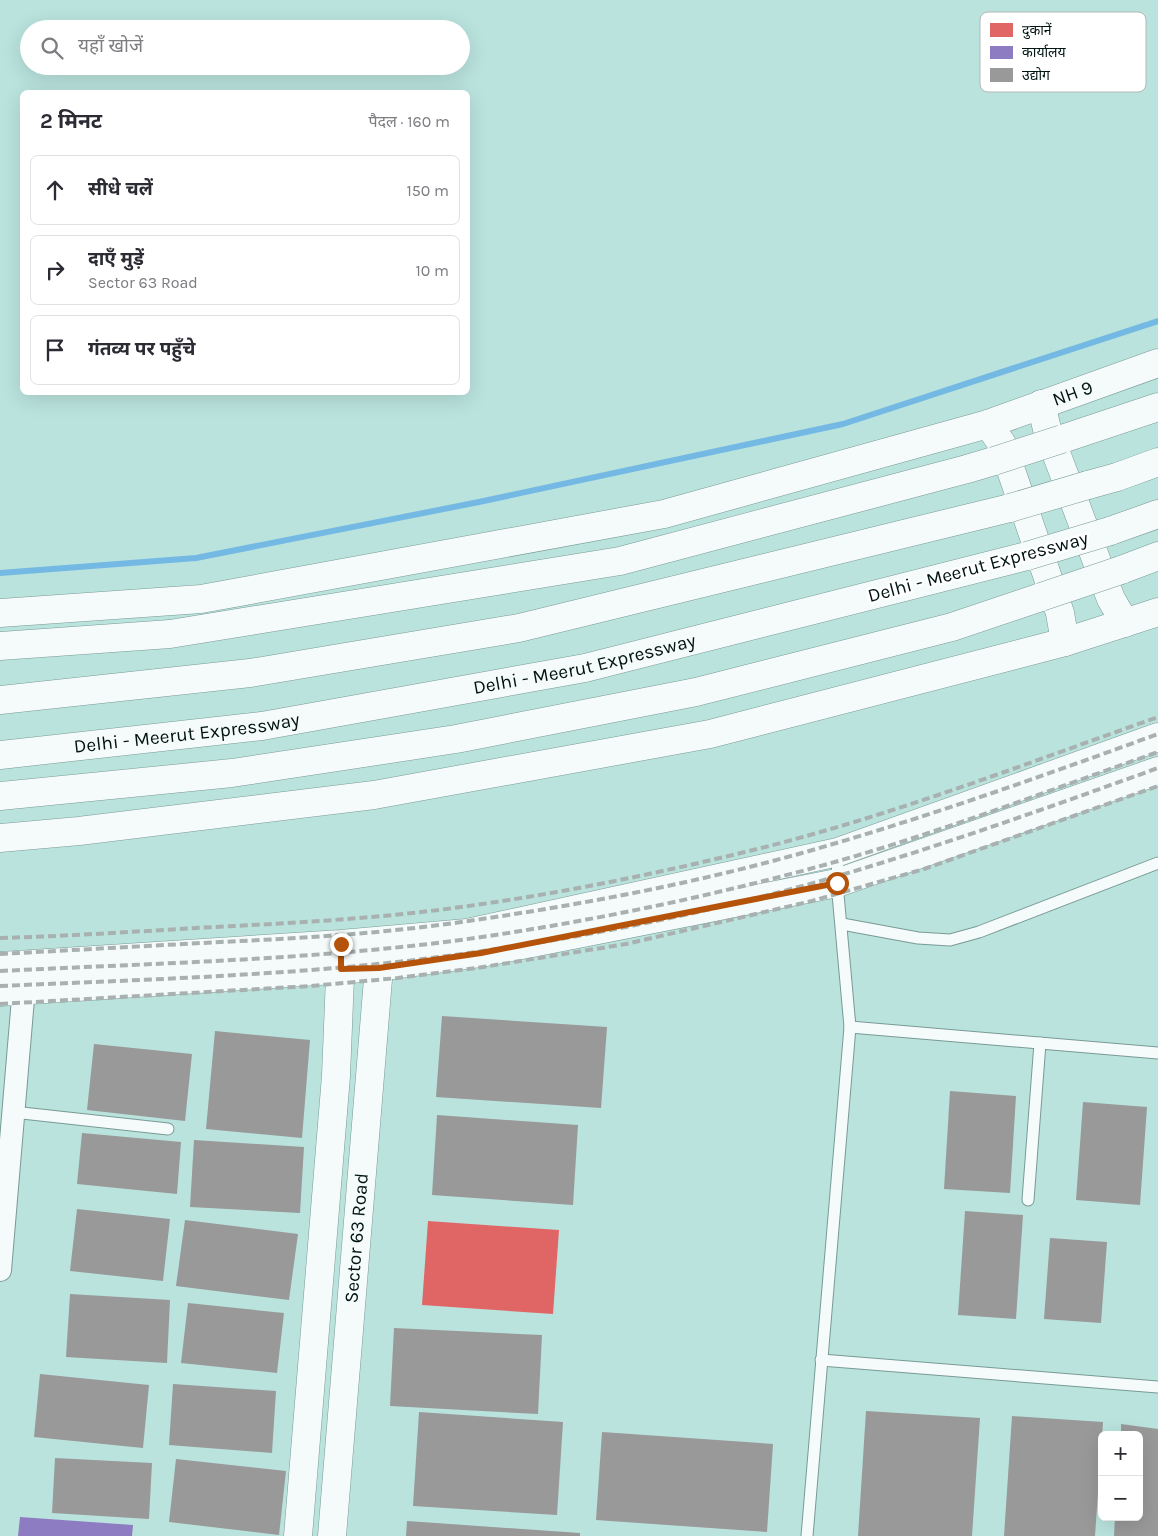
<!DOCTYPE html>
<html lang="hi">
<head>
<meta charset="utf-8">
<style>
  body { margin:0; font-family:Karla,"Noto Sans Devanagari",sans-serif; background:#f2f2f3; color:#2b2b33 }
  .controls { position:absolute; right:15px; bottom:15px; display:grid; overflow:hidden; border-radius:8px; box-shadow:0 5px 20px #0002 }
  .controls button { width:45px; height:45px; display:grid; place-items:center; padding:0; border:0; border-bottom:1px solid #e1e1e2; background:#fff; color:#2b2b33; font:25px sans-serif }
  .stop { position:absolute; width:15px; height:15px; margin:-11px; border:4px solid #b45309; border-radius:50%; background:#fff }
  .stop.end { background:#b45309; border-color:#fff; box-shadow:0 1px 5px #0008 }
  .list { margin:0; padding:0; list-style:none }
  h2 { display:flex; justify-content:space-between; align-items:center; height:65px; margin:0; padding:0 20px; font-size:21px }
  h2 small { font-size:16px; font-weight:400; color:#7c7c81 }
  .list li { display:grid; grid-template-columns:32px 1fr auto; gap:15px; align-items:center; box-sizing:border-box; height:70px; margin:0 10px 10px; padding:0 10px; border:1px solid #e1e1e2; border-radius:8px }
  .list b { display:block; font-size:19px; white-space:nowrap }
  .list p { margin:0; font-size:16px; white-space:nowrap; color:#7c7c81 }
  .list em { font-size:16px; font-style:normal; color:#7c7c81 }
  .icon { flex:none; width:28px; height:28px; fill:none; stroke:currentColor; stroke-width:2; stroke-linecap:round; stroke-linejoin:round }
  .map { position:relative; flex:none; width:1158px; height:1536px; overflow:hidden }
  .search { position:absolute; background:#fff; box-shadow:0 5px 20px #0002; left:20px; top:20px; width:450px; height:55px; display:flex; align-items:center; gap:12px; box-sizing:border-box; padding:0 18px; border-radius:28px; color:#7c7c81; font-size:19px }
  .panel { position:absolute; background:#fff; box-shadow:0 5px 20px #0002; left:20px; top:90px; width:450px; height:305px; border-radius:8px }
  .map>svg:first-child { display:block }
  .shops { fill:#e06666 }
  .offices { fill:#8e7cc3 }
  .industry { fill:#999 }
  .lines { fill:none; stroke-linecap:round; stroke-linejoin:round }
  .stream { stroke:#74b9e3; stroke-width:6 }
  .service-casing { stroke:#799a96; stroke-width:13 }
  .minor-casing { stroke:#799a96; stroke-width:24 }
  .tertiary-casing { stroke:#799a96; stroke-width:29 }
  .secondary-casing { stroke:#799a96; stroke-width:29 }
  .trunk-casing { stroke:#799a96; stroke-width:29 }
  .motorway-casing { stroke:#799a96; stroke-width:29 }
  .service { stroke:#f5fbfa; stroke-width:11 }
  .minor { stroke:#f5fbfa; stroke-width:22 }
  .tertiary { stroke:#f5fbfa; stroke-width:28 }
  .secondary { stroke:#f5fbfa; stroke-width:28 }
  .trunk { stroke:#f5fbfa; stroke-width:28 }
  .motorway { stroke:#f5fbfa; stroke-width:28 }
  .rail { stroke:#a8b1b0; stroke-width:4; stroke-dasharray:8 4; stroke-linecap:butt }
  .trunk-bridge-casing { stroke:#799a96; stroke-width:29; stroke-linecap:butt }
  .motorway-bridge-casing { stroke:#799a96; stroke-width:29; stroke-linecap:butt }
  .trunk-bridge { stroke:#f5fbfa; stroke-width:28 }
  .motorway-bridge { stroke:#f5fbfa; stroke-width:28 }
  .route { stroke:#b45309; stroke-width:6 }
  .labels { text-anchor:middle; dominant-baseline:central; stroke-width:5; stroke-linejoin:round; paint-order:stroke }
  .street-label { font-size:19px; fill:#001411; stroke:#fff }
  .key { fill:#fff; stroke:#b2b8b8; stroke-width:1 }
  .key-label { font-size:14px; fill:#001411 }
</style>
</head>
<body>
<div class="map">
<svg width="1158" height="1536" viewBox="0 0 1158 1536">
  <rect width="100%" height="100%" fill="#bae3dd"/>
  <path class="shops" d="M428 1221 559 1230 553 1314 422 1305Z"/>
  <path class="offices" d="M20 1517 133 1525 132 1536H18Z"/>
  <g class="industry">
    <path d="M442 1016 607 1027 601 1108 436 1097Z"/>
    <path d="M215 1031 310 1040 302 1138 206 1129Z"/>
    <path d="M94 1044 192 1054 185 1121 87 1110Z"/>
    <path d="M950 1091 1016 1096 1010 1193 944 1189Z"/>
    <path d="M1083 1102 1147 1107 1140 1205 1076 1200Z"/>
    <path d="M437 1115 578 1125 573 1205 432 1195Z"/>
    <path d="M82 1133 181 1142 177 1194 77 1184Z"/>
    <path d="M194 1140 304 1147 300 1213 190 1207Z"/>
    <path d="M77 1209 170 1219 163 1281 70 1271Z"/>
    <path d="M965 1211 1023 1215 1016 1319 958 1315Z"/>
    <path d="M185 1220 298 1234 289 1300 176 1286Z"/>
    <path d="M1050 1238 1107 1242 1101 1323 1044 1319Z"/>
    <path d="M70 1294 170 1300 167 1363 66 1357Z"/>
    <path d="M188 1303 284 1313 277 1373 181 1363Z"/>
    <path d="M394 1328 542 1335 538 1414 390 1406Z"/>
    <path d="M40 1374 149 1385 143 1448 34 1437Z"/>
    <path d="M173 1384 276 1391 272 1453 169 1445Z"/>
    <path d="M866 1411 980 1418 972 1536H858Z"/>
    <path d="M419 1412 563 1422 557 1515 413 1506Z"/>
    <path d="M1012 1416 1103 1422 1095 1536H1004Z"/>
    <path d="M1121 1424 1158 1429V1536H1114L1115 1517H1139V1435H1121Z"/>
    <path d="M602 1432 773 1444 767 1532 596 1520Z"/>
    <path d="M55 1458 152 1463 149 1519 52 1513Z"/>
    <path d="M176 1459 286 1471 279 1535 169 1522Z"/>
    <path d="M407 1521 580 1533V1536H406Z"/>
  </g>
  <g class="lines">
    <path class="stream" d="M0 573 196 558 479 502 843 424 1158 321"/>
    <defs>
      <g id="service">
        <path d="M842 924 918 938 950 940 979 932 1158 863"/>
        <path d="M850 1027 1158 1053"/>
        <path d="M13 1112 168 1129"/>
        <path d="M1028 1200 1040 1043"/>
        <path d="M821 1360 1158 1387"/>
        <path d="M807 1536 850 1027 837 883 838 852"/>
      </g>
      <path id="minor" d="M0 1270 25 975"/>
      <g id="tertiary">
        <path d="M1041 404 1047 429 1111 599 1125 623"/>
        <path id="s1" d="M988 424 1158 363"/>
        <path d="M1065 642 1158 612"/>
        <path d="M0 966 341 944 467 933 838 852 1158 737"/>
        <path d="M0 992 379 967 481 953 837 883 1158 771"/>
        <path d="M298 1536 336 1076 341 952"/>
        <path id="s2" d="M332 1536 379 967V949"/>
      </g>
      <path id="secondary" d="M0 613 201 599 664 514 988 424 1002 444 1060 613 1065 642 710 734 374 795 79 831 0 838"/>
      <g id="trunk">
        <path d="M1062 439 1158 407"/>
        <path d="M1121 570 1158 556"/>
        <path d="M0 646 170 634 620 561 967 469 994 461"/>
        <path d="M0 796 232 773 456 739 696 692 952 627 1041 597"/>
      </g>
      <g id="motorway">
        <path d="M1088 485 1117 477 1158 462"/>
        <path d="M1110 531 1158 514"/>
        <path d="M0 700 250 673 519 628 1010 508"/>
        <path id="s3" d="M0 755 262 726 585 668 1027 556"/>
      </g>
    </defs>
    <use href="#service" class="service-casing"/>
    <use href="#minor" class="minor-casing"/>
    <use href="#tertiary" class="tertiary-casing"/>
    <use href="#secondary" class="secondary-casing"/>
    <use href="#trunk" class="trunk-casing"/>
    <use href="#motorway" class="motorway-casing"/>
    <use href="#service" class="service"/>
    <use href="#minor" class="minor"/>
    <use href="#tertiary" class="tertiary"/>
    <use href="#secondary" class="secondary"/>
    <use href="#trunk" class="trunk"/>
    <use href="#motorway" class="motorway"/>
    <g class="rail">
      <path d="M0 938C72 936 143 931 214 927 292 923 369 919 446 909 547 896 646 876 745 852 886 818 1022 765 1158 717"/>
      <path d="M0 954C73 950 147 946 220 942 305 938 391 933 475 920 585 904 695 883 802 853 922 819 1040 777 1158 734"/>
      <path d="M0 971C158 963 318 960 475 938 599 920 722 894 842 860 949 829 1053 789 1158 752"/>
      <path d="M0 986C157 979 314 975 469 953 591 936 713 912 831 878 941 846 1050 807 1158 768"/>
      <path d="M0 1004 311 986 398 978 477 968 626 944 812 901 924 869 1158 786"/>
    </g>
    <defs>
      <g id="trunk-bridge">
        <path d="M994 461 1062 439"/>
        <path d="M1041 597 1121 570"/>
      </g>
      <g id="motorway-bridge">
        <path d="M1010 508 1088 485"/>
        <path d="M1027 556 1110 531"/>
      </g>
    </defs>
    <use href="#trunk-bridge" class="trunk-bridge-casing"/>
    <use href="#motorway-bridge" class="motorway-bridge-casing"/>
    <use href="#trunk-bridge" class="trunk-bridge"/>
    <use href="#motorway-bridge" class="motorway-bridge"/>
  </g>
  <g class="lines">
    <path class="route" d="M341 944V969L379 968 481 953 837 883"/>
  </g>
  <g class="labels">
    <g class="street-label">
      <text stroke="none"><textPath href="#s1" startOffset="90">NH 9</textPath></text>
      <text transform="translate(978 567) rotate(-15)">Delhi - Meerut Expressway</text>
      <text stroke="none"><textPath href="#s3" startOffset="592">Delhi - Meerut Expressway</textPath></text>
      <text stroke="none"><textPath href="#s3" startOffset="188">Delhi - Meerut Expressway</textPath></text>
      <text stroke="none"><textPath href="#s2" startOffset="299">Sector 63 Road</textPath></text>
    </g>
  </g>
  <rect x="980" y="12" width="166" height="80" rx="8" class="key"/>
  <rect x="990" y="23" width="23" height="14" fill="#e06666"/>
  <rect x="990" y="46" width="23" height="13" fill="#8e7cc3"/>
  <rect x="990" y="68" width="23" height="14" fill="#999"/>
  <g class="key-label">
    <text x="1022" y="35">दुकानें</text>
    <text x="1022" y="57">कार्यालय</text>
    <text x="1022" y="80">उद्योग</text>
  </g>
</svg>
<div class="controls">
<button>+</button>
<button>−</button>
</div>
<div class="stop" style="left:837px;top:883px"></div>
<div class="stop end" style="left:341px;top:944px"></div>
<div class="search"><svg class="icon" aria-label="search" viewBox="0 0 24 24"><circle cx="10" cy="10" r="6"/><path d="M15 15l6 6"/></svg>यहाँ खोजें</div>
<section class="panel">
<h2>2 मिनट<small>पैदल · 160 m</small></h2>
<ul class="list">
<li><svg class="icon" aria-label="ahead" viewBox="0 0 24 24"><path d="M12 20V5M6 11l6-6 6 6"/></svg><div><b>सीधे चलें</b></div><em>150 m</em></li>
<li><svg class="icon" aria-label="right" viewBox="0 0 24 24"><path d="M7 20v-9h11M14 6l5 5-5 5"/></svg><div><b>दाएँ मुड़ें</b><p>Sector 63 Road</p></div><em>10 m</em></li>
<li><svg class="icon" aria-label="arrive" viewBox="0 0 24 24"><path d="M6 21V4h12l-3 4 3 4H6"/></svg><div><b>गंतव्य पर पहुँचे</b></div></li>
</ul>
</section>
</div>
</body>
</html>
